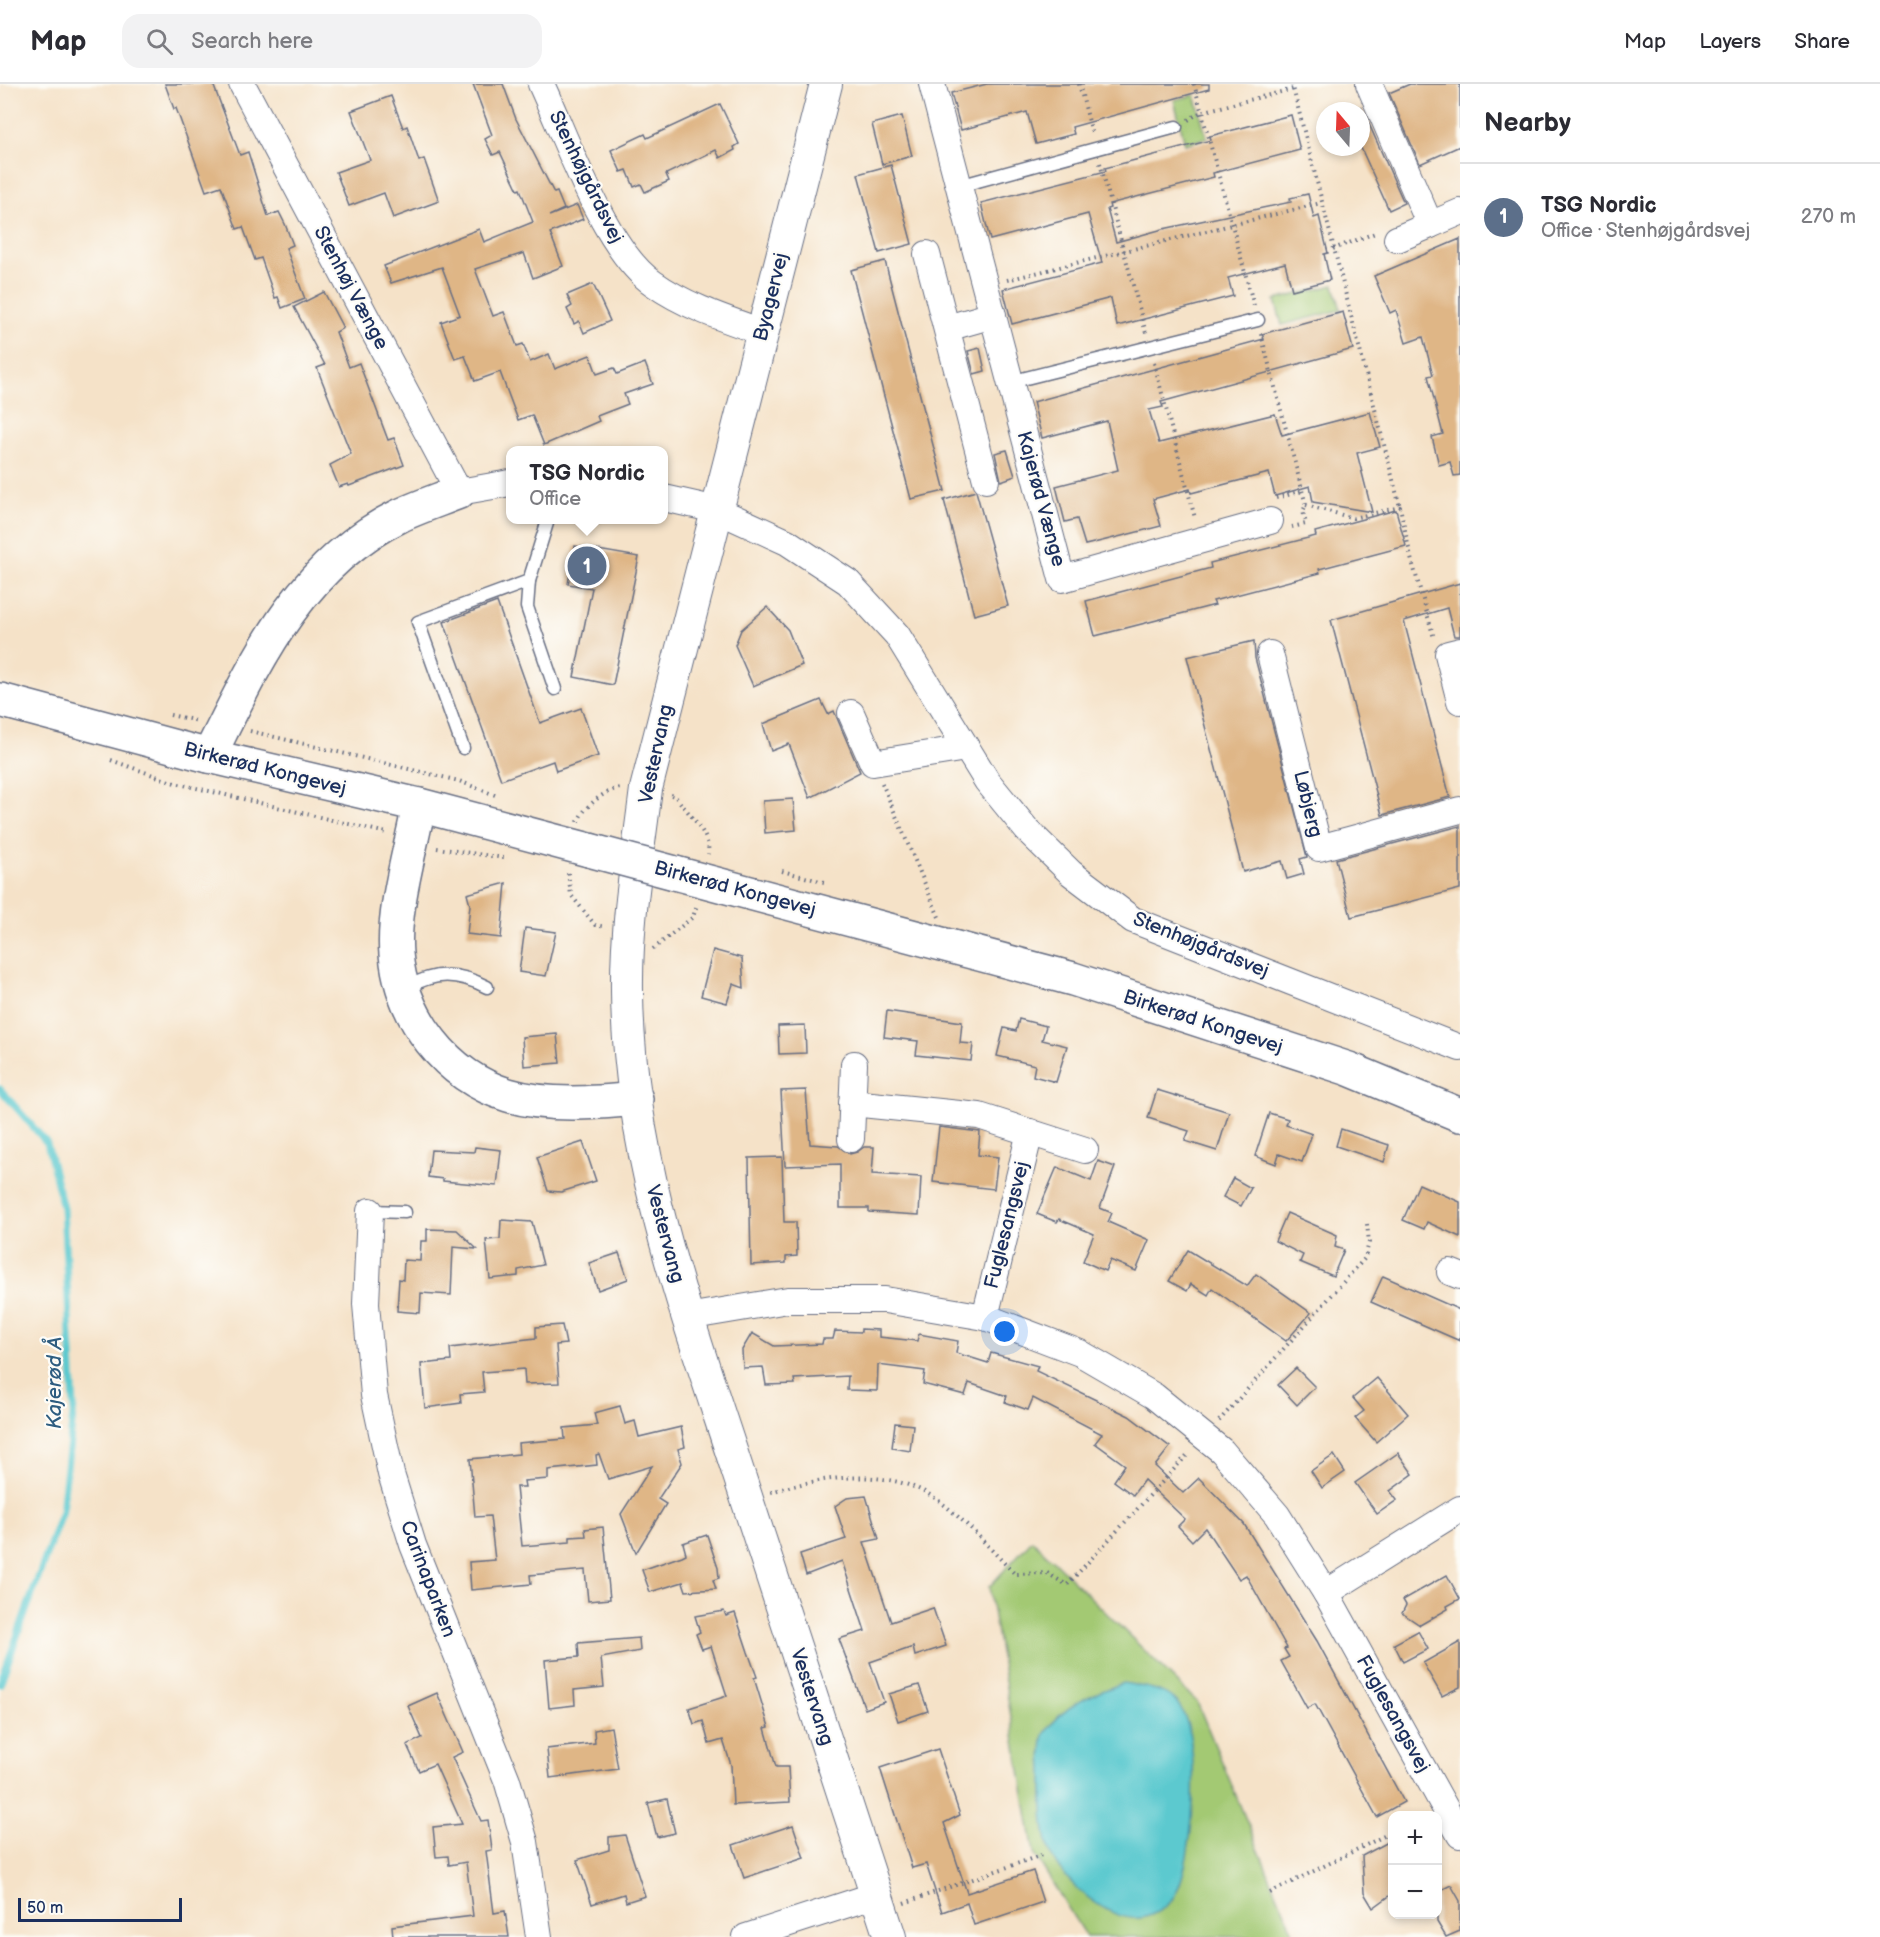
<!DOCTYPE html>
<html lang="en">
<head>
<meta charset="utf-8">
<style>
  body { margin:0; font-family:"Balsamiq Sans",sans-serif; background:#f2f2f3; color:#2b2b33 }
  .controls { position:absolute; right:18px; bottom:18px; display:grid; overflow:hidden; border-radius:12px; box-shadow:0 3px 9px #0003 }
  .controls button { width:54px; height:54px; display:grid; place-items:center; padding:0; border:0; border-bottom:2px solid #e1e1e2; background:#fff; color:#2b2b33; font:30px sans-serif }
  .compass { position:absolute; left:1316px; top:18px; width:54px; height:54px; border-radius:50%; background:#fff; box-shadow:0 3px 9px #0003; rotate:341deg }
  .scale { position:absolute; left:18px; bottom:15px; width:164px; box-sizing:border-box; padding-left:6px; border:3px solid #1b2f5e; border-top:0; font-size:16px; line-height:21px; white-space:nowrap; color:#1b2f5e; -webkit-text-stroke:4px #fdfcf7; paint-order:stroke }
  .you { position:absolute; left:1005px; top:1248px; width:21px; height:21px; margin:-15px; border:4px solid #fff; border-radius:50%; background:#1a73e8; box-shadow:0 0 0 9px #1a73e833 }
  .badge { display:grid; place-items:center; width:39px; height:39px; border-radius:50%; background:#1a73e8; color:#fff; font-size:20px; font-weight:700 }
  .pin { position:absolute; translate:-50% -50%; border:3px solid #fff; box-shadow:0 2px 6px #0006 }
  .popup { position:absolute; left:506px; top:362px; width:162px; height:78px; box-sizing:border-box; display:grid; place-content:center; border-radius:12px; background:#fff; filter:drop-shadow(0 2px 4px #0005); font-size:20px; white-space:nowrap; color:#7c7c81 }
  .popup b { font-size:22px; color:#2b2b33 }
  .popup::after { content:''; position:absolute; left:50%; top:100%; margin-left:-12px; border:12px solid transparent; border-top-color:#fff }
  .list { margin:0; padding:0; list-style:none }
  h2 { display:flex; justify-content:space-between; align-items:center; height:78px; margin:0; padding:0 24px; font-size:26px }
  h2 small { font-size:20px; font-weight:400; color:#7c7c81 }
  .list li { display:grid; grid-template-columns:39px 1fr auto; gap:18px; align-items:center; box-sizing:border-box; height:108px; padding:0 24px; border-top:2px solid #e1e1e2 }
  .list b { display:block; font-size:22px; white-space:nowrap }
  .list p { margin:0; font-size:20px; white-space:nowrap; color:#7c7c81 }
  .list em { font-size:20px; font-style:normal; color:#7c7c81 }
  .icon { flex:none; width:33px; height:33px; fill:none; stroke:currentColor; stroke-width:2; stroke-linecap:round; stroke-linejoin:round }
  .map { position:relative; flex:none; width:1460px; height:1853px; overflow:hidden }
  header { display:flex; align-items:center; gap:36px; box-sizing:border-box; height:84px; padding:0 30px; background:#fff; border-bottom:2px solid #e1e1e2 }
  header strong { font-size:28px }
  nav { display:flex; gap:33px; margin-inline-start:auto; font-size:21px }
  .search { width:420px; height:54px; background:#f2f2f3; display:flex; align-items:center; gap:15px; box-sizing:border-box; padding:0 21px; border-radius:18px; color:#7c7c81; font-size:22px }
  main { display:flex }
  aside { flex:1; background:#fff }
  .map>svg:first-child { display:block }
  .green { fill:#a3c973; stroke:#5f7c68; stroke-width:1.5 }
  .water { fill:#5bc9cf; stroke:#3b7c96; stroke-width:1.5 }
  .lines { fill:none; stroke-linecap:round; stroke-linejoin:round }
  .stream { stroke:#5bc9cf; stroke-width:7 }
  .building { fill:#dfb686 }
  .service-casing { stroke:#676e83; stroke-width:15 }
  .minor-casing { stroke:#676e83; stroke-width:28 }
  .tertiary-casing { stroke:#676e83; stroke-width:34 }
  .secondary-casing { stroke:#676e83; stroke-width:36 }
  .path { stroke:#676e83; stroke-width:4; stroke-dasharray:1.5 4.5; stroke-linecap:butt }
  .service { stroke:#fff; stroke-width:12 }
  .minor { stroke:#fff; stroke-width:26 }
  .tertiary { stroke:#fff; stroke-width:32 }
  .secondary { stroke:#fff; stroke-width:33 }
  .secondary-bridge-casing { stroke:#676e83; stroke-width:36; stroke-linecap:butt }
  .secondary-bridge { stroke:#fff; stroke-width:33 }
  .labels { text-anchor:middle; dominant-baseline:central; stroke-width:4.5; stroke-linejoin:round; paint-order:stroke }
  .street-label { font-size:20px; fill:#1b2f5e; stroke:#fdfcf7 }
  .water-label { font-size:21px; font-style:italic; fill:#2e5d80; stroke:#fdfcf7 }
</style>
</head>
<body>
<header>
<strong>Map</strong>
<div class="search"><svg class="icon" aria-label="search" viewBox="0 0 24 24"><circle cx="10" cy="10" r="6"/><path d="M15 15l6 6"/></svg>Search here</div>
<nav><a>Map</a><a>Layers</a><a>Share</a></nav>
</header>
<main>
<div class="map">
<svg width="1460" height="1853" viewBox="0 0 1460 1853">
  <rect width="100%" height="100%" fill="#fdfcf7"/>
  <filter id="ink" filterUnits="userSpaceOnUse"><feTurbulence type="fractalNoise" baseFrequency=".0167" numOctaves="2"/><feDisplacementMap in="SourceGraphic" scale="12" xChannelSelector="R" yChannelSelector="G"/><feConvolveMatrix kernelMatrix="1 2 1 2 8 2 1 2 1" color-interpolation-filters="sRGB"/></filter>
  <filter id="wash" filterUnits="userSpaceOnUse"><feTurbulence type="fractalNoise" baseFrequency=".008" numOctaves="4" result="noise"/><feDisplacementMap in="SourceGraphic" scale="24" xChannelSelector="R" yChannelSelector="G"/><feGaussianBlur stdDeviation="1.35" result="paint"/><feColorMatrix in="noise" values="0 0 0 0 0 0 0 0 0 0 0 0 0 0 0 0 0 1.4 0 .05"/><feComposite in="paint" operator="in"/></filter>
  <g filter="url(#wash)">
    <rect width="100%" height="100%" fill="#f5e2c8"/>
    <g class="green">
      <path d="M1195 11 1207 54 1185 60 1174 16Z"/>
      <path d="M1334 201 1341 226 1282 241 1275 216Z"/>
      <path d="M1032 1456 1197 1618 1295 1853H1086L1034 1769 989 1503Z"/>
    </g>
    <path class="water" d="M1124 1599C1143 1603 1165 1604 1178 1620 1203 1649 1195 1783 1173 1814 1166 1824 1152 1833 1139 1834 1109 1837 1062 1797 1051 1770 1041 1746 1043 1715 1043 1689 1043 1678 1040 1658 1045 1649 1063 1621 1094 1609 1124 1599Z"/>
    <g class="lines">
      <path class="stream" d="M0 1005 47 1059 63 1124 74 1322 62 1427 0 1600"/>
    </g>
    <g id="blocks">
      <g class="building">
        <path d="M165 0H213L240 71 248 68 268 132 279 128 285 140 293 161 286 164 305 215 282 224 278 213 275 214 261 174 255 176 243 143 237 145 221 102 206 107 176 24 174 25Z"/>
        <path d="M473 0H503L516 35 554 109 557 108 564 125 549 132 577 121 583 135 550 149 563 182 533 194 524 169 475 185 493 232 504 228 517 262 523 260 530 278 549 270 555 285 590 271 597 290 614 284 617 290 645 279 653 300 624 310 628 320 597 332 599 337 544 361 532 331 518 336 500 288 475 297 465 272 455 275 441 238 460 231 442 183 391 199 384 182 479 145 484 158 533 138 520 105 518 106 500 68 493 71 485 55 492 51Z"/>
        <path d="M987 0H1209V5L1072 43 1074 50 1036 60 1027 28 961 46 951 9Z"/>
        <path d="M1410 0H1460V62L1420 80 1389 9Z"/>
        <path d="M391 12 403 44 407 42 419 77 424 75 439 117 393 134 384 109 349 122 336 88 370 76 351 27Z"/>
        <path d="M720 20 739 60 734 63 735 66 720 74 716 66 666 90 669 97 645 108 641 100 634 103 627 86 621 88 611 66 645 50 647 54Z"/>
        <path d="M1361 22 1404 119 1389 126 1361 64Z"/>
        <path d="M1291 31 1300 66 1213 89 1214 93 1109 120 1110 124 1107 125 1116 158 1163 145 1291 118 1290 114 1308 110 1314 134 1319 132 1328 169 1324 170 1330 196 1292 206 1285 179 1228 194 1233 212 1117 242 1111 214 1012 240 1003 205 1102 179 1088 130 990 156 981 119 1106 87 1105 84 1211 56 1210 52Z"/>
        <path d="M902 32 912 72 882 80 872 40Z"/>
        <path d="M891 81 912 160 879 169 858 90Z"/>
        <path d="M1460 155V391L1454 392 1450 378 1439 381 1432 353 1443 350 1428 292 1433 291 1423 253 1406 259 1396 226 1390 229 1374 192Z"/>
        <path d="M885 177 945 407 911 415 851 186Z"/>
        <path d="M593 200 610 237 584 249 579 237 574 240 567 225 572 222 567 211Z"/>
        <path d="M324 208 343 244 336 248 349 283 359 279 388 356 394 354 404 381 349 402 348 400 339 403 330 381 351 370 317 284 325 281 294 223Z"/>
        <path d="M1343 228 1353 265 1161 318 1163 323 1149 326 1159 359 1275 330 1282 351 1370 328 1380 363 1357 369 1372 428 1313 418 1310 402 1275 412 1269 389 1191 409 1190 405 1153 415 1161 442 1102 457 1085 461 1077 435 1065 438 1056 402 1118 386 1107 337 1042 354 1033 318 1264 255 1262 250Z"/>
        <path d="M980 264 985 287 974 290 968 267Z"/>
        <path d="M1007 366 1015 392 1001 397 995 369Z"/>
        <path d="M976 407 1008 522 974 531 944 416Z"/>
        <path d="M1396 426 1406 462 1319 485 1320 489 1213 517 1215 521 1095 552 1086 517 1211 484 1210 479 1316 452 1315 448Z"/>
        <path d="M575 462 639 473 613 601 574 593 592 504 568 500Z"/>
        <path d="M1460 499V552H1454L1447 524 1404 537 1450 713 1382 731 1331 536Z"/>
        <path d="M497 518 540 639 581 624 598 672 556 687 553 677 501 696 444 538Z"/>
        <path d="M767 523 788 546 802 581 753 602 735 561 741 546Z"/>
        <path d="M1254 557 1255 574 1307 773 1300 775 1304 790 1287 795 1282 777 1243 788 1187 573Z"/>
        <path d="M821 616 828 630 834 627 860 688 810 714 789 660 771 667 763 640Z"/>
        <path d="M793 715 796 746 765 749 763 717Z"/>
        <path d="M1460 742V805L1351 833 1336 775Z"/>
        <path d="M506 799 501 854 467 850 470 821 467 810Z"/>
        <path d="M525 844 556 848 546 892 519 888Z"/>
        <path d="M713 866 742 874 744 904 733 900 727 919 701 912Z"/>
        <path d="M887 927 962 938 960 959 973 960 971 977 916 971 918 957 884 953Z"/>
        <path d="M1019 935 1046 942 1042 956 1067 962 1056 998 1033 992 1035 981 997 972 1004 944 1016 947Z"/>
        <path d="M805 941 806 969 779 970 778 942Z"/>
        <path d="M557 950 560 979 524 982 522 953Z"/>
        <path d="M806 1006 810 1060 838 1062 850 1070 857 1068 864 1063H874L872 1090 921 1093 919 1131 869 1128V1124H840V1080L785 1082 781 1007Z"/>
        <path d="M1157 1006 1229 1028 1217 1067 1185 1057 1189 1047 1148 1034Z"/>
        <path d="M1269 1029 1288 1035 1286 1041 1312 1050 1302 1078 1279 1070 1276 1080 1255 1072Z"/>
        <path d="M939 1043 980 1048 978 1071 998 1073 994 1105 933 1098Z"/>
        <path d="M1341 1045 1389 1061 1384 1078 1336 1062Z"/>
        <path d="M583 1058 596 1097 561 1108 548 1107 537 1073Z"/>
        <path d="M475 1063 501 1066 497 1102 443 1097V1095L428 1093 431 1066 474 1068Z"/>
        <path d="M782 1073 784 1138H796L797 1172 786 1173V1179L751 1181 749 1074Z"/>
        <path d="M1098 1077 1115 1083 1100 1124 1112 1129 1108 1138 1149 1156 1136 1187 1110 1176 1105 1187 1083 1177 1094 1150 1059 1135 1057 1138 1037 1130 1057 1083 1091 1097Z"/>
        <path d="M1233 1094 1251 1104 1241 1122 1223 1113Z"/>
        <path d="M1419 1100 1460 1118V1153L1427 1138 1424 1145 1403 1136Z"/>
        <path d="M1287 1129 1337 1151 1335 1163 1344 1166 1333 1192 1300 1178 1303 1171 1275 1157Z"/>
        <path d="M501 1136 532 1138 543 1181 518 1186V1192L490 1195 486 1156 500 1155Z"/>
        <path d="M427 1145 457 1146 477 1165 453 1163 451 1211 421 1209 420 1229 397 1227 399 1195 403 1196 404 1176 420 1177 421 1157H427Z"/>
        <path d="M1188 1166 1247 1202 1256 1190 1311 1229 1286 1257 1212 1204 1208 1211 1191 1200 1187 1207 1169 1197Z"/>
        <path d="M619 1169 628 1195 598 1206 589 1179Z"/>
        <path d="M1383 1192 1460 1226V1257L1371 1218Z"/>
        <path d="M562 1241 566 1260 556 1261 559 1299 525 1300 524 1285 482 1288 484 1308 460 1310 461 1319 425 1324 421 1280 451 1277 450 1264 536 1254V1243Z"/>
        <path d="M861 1245 879 1246V1253L917 1257 919 1250 958 1257 956 1269 988 1279 991 1269 1038 1282 1036 1287 1129 1332 1170 1363 1155 1382 1183 1409 1199 1394 1244 1440 1317 1557 1404 1718 1377 1733 1315 1620 1307 1624 1281 1577 1289 1573 1284 1565 1287 1564 1246 1491 1239 1495 1205 1444 1192 1457 1178 1442 1185 1435 1144 1396 1133 1411 1114 1397 1125 1381 1095 1359 1102 1350 1033 1314 1028 1326 1005 1318 1007 1312 969 1299 965 1311 923 1300 925 1287 878 1281 877 1307 847 1306 848 1292 794 1295 795 1300 766 1301 763 1283 743 1284 742 1266 752 1249 774 1262 822 1260 823 1255H833L835 1247 861 1248Z"/>
        <path d="M1296 1284 1315 1303 1297 1321 1278 1301Z"/>
        <path d="M1377 1294 1408 1330 1376 1358 1355 1334 1364 1327 1353 1314Z"/>
        <path d="M620 1322 625 1340 635 1337 639 1353 681 1343 685 1363 678 1365 682 1379 658 1415 666 1420 636 1469 621 1430 652 1382 608 1395 599 1370 596 1371 597 1381 548 1386V1395L524 1397 525 1403H516L522 1462 570 1458V1453L586 1452 585 1445 603 1443 610 1515 588 1517 585 1486 530 1491 531 1500 471 1506 469 1478 495 1476 490 1432 475 1433 470 1375 519 1370 518 1359 565 1355 564 1344 597 1341 594 1329Z"/>
        <path d="M895 1339 913 1341 910 1367 892 1364Z"/>
        <path d="M1398 1369 1413 1390 1390 1407 1397 1416 1377 1430 1355 1399Z"/>
        <path d="M1334 1371 1345 1388 1322 1404 1311 1387Z"/>
        <path d="M866 1412 879 1455 864 1458 891 1538 933 1524 946 1562 915 1572 913 1563 870 1578 884 1618 865 1625 839 1555 865 1547 842 1477 806 1491 800 1470 846 1455 835 1422 847 1414Z"/>
        <path d="M707 1451 718 1484 719 1494 713 1496 716 1505 686 1507 683 1498 650 1508 642 1486 682 1472 686 1470 683 1459Z"/>
        <path d="M1447 1491 1460 1515 1447 1522 1448 1525 1420 1541 1402 1529 1406 1521 1403 1516Z"/>
        <path d="M724 1527 726 1532 735 1529 748 1568 757 1593 754 1594 769 1643 765 1644 776 1683H788L790 1718 733 1721 731 1681 723 1656 709 1660 703 1637 694 1640 689 1624 727 1612 711 1562 702 1565 696 1550 700 1548 695 1532Z"/>
        <path d="M1418 1547 1428 1565 1403 1578 1394 1560Z"/>
        <path d="M639 1554 640 1567 601 1574 604 1603 574 1606 575 1621 549 1624 545 1576 579 1573 578 1559Z"/>
        <path d="M1460 1558V1603L1442 1612 1423 1579Z"/>
        <path d="M919 1601 928 1627 898 1637 889 1610Z"/>
        <path d="M437 1609 463 1668 452 1673 481 1737 488 1736 492 1766 486 1767 494 1829 505 1827 509 1853H393L392 1842 473 1832 466 1778 449 1781 448 1772 436 1773 433 1743 462 1740 435 1680 419 1687 407 1661 422 1654 408 1622Z"/>
        <path d="M611 1643 618 1685 550 1694 547 1665 595 1659 594 1646Z"/>
        <path d="M938 1665 960 1731 944 1739 967 1809 1033 1787 1043 1818 974 1841 967 1819 942 1828 926 1780 912 1784 880 1684Z"/>
        <path d="M667 1715 675 1749 657 1753 648 1719Z"/>
        <path d="M793 1741 804 1774 744 1794 733 1761Z"/>
        <path d="M625 1751 645 1812 626 1818 624 1810 592 1820 577 1776 609 1766V1753Z"/>
        <path d="M1392 1756V1810L1373 1824 1364 1809 1362 1772Z"/>
        <path d="M1451 1801 1460 1817V1847L1446 1853 1437 1838V1808Z"/>
      </g>
    </g>
  </g>
  <g filter="url(#ink)">
    <use href="#blocks" fill-opacity="0" stroke="#676e83" stroke-width="1.5"/>
    <g class="lines">
      <defs>
        <g id="service">
          <path d="M959 102 1176 43"/>
          <path d="M1010 298 1258 236"/>
          <path d="M548 436 529 497 527 523 555 605"/>
          <path d="M463 664 418 538 529 497"/>
          <path d="M406 904C435 887 458 888 487 903"/>
          <path d="M370 1127 405 1128"/>
        </g>
        <g id="minor">
          <path d="M242 0 459 408 510 399"/>
          <path d="M541 0C566 54 605 166 653 199 685 222 725 235 762 248"/>
          <path d="M932 0 1062 495 1270 437"/>
          <path d="M1369 0 1430 141 1460 128"/>
          <path d="M1397 155 1430 141"/>
          <path d="M927 170 986 396"/>
          <path d="M947 244 993 231"/>
          <path d="M664 414 717 426 787 458 848 498 897 551 987 697 1027 746 1071 789 1133 836 1460 964"/>
          <path d="M1460 567 1448 570 1460 617"/>
          <path d="M1270 570 1319 764 1460 726"/>
          <path d="M851 629 873 679 966 664"/>
          <path d="M852 1019 979 1032 1085 1066"/>
          <path d="M851 1055 854 980"/>
          <path d="M370 1127 366 1220 374 1311 391 1390 413 1461 507 1696 525 1758 539 1853"/>
          <path d="M1450 1188 1460 1192"/>
          <path d="M687 1233 788 1216H885L985 1233 1080 1269 1154 1312 1222 1367 1277 1431 1326 1509 1460 1751"/>
          <path d="M985 1233 1030 1048"/>
          <path d="M1326 1509 1460 1425"/>
          <path d="M746 1853 876 1811"/>
        </g>
        <path id="tertiary" d="M826 0 646 705C638 771 626 839 627 907 628 1073 687 1231 738 1388 789 1543 839 1698 890 1853"/>
        <g id="secondary">
          <path d="M0 616 209 672 419 721 589 766"/>
          <path d="M209 672C256 578 299 481 399 432 418 423 439 416 459 408"/>
          <path d="M419 721C411 765 392 827 396 870 402 934 446 992 508 1011 548 1023 595 1019 636 1015"/>
          <path d="M675 789 1073 895 1349 985 1460 1031"/>
        </g>
      </defs>
      <use href="#service" class="service-casing"/>
      <use href="#minor" class="minor-casing"/>
      <use href="#tertiary" class="tertiary-casing"/>
      <use href="#secondary" class="secondary-casing"/>
      <g class="path">
        <path d="M1079 0 1092 49"/>
        <path d="M1194 0 1254 222"/>
        <path d="M1292 0 1400 423"/>
        <path d="M1188 36 1201 28 1293 5"/>
        <path d="M1100 79 1146 249"/>
        <path d="M1333 165 1375 149"/>
        <path d="M1007 196 1321 119"/>
        <path d="M1261 250 1306 421 1303 427 1306 440 1292 443"/>
        <path d="M1154 279 1195 434"/>
        <path d="M1276 414 1303 407"/>
        <path d="M1306 421 1353 434 1400 423 1411 474 1434 554"/>
        <path d="M170 631 198 637"/>
        <path d="M250 647 459 697 495 711"/>
        <path d="M111 676 175 699 387 749"/>
        <path d="M882 699 939 833"/>
        <path d="M671 711 675 712C686 727 712 751 708 770"/>
        <path d="M578 738C582 724 607 704 622 704"/>
        <path d="M437 764 504 774"/>
        <path d="M782 787 824 798"/>
        <path d="M568 789 571 811 595 841 606 843"/>
        <path d="M653 865 693 833 697 821"/>
        <path d="M1219 1337 1365 1174 1369 1158 1367 1140"/>
        <path d="M771 1408C824 1392 895 1381 943 1420 969 1440 992 1467 1015 1490L1047 1489 1067 1501 1189 1369"/>
        <path d="M1270 1809 1392 1748"/>
        <path d="M904 1819 1042 1771"/>
      </g>
      <use href="#service" class="service"/>
      <use href="#minor" class="minor"/>
      <use href="#tertiary" class="tertiary"/>
      <use href="#secondary" class="secondary"/>
      <defs>
        <path id="secondary-bridge" d="M589 766 675 789"/>
      </defs>
      <use href="#secondary-bridge" class="secondary-bridge-casing"/>
      <use href="#secondary-bridge" class="secondary-bridge"/>
    </g>
  </g>
  <g class="labels">
    <g class="street-label">
      <text transform="translate(586 93) rotate(64)">Stenhøjgårdsvej</text>
      <text transform="translate(351 204) rotate(62)">Stenhøj Vænge</text>
      <text transform="translate(771 213) rotate(-76)">Byagervej</text>
      <text transform="translate(1041 415) rotate(75)">Kajerød Vænge</text>
      <text transform="translate(656 670) rotate(-78)">Vestervang</text>
      <text transform="translate(265 685) rotate(14)">Birkerød Kongevej</text>
      <text transform="translate(1308 720) rotate(76)">Løbjerg</text>
      <text transform="translate(735 805) rotate(15)">Birkerød Kongevej</text>
      <text transform="translate(1201 861) rotate(22)">Stenhøjgårdsvej</text>
      <text transform="translate(1203 938) rotate(18)">Birkerød Kongevej</text>
      <text transform="translate(1007 1141) rotate(-76)">Fuglesangsvej</text>
      <text transform="translate(665 1150) rotate(75)">Vestervang</text>
      <text transform="translate(428 1495) rotate(69)">Carinaparken</text>
      <text transform="translate(812 1613) rotate(72)">Vestervang</text>
      <text transform="translate(1393 1630) rotate(61)">Fuglesangsvej</text>
    </g>
    <g class="water-label">
      <text transform="translate(54 1299) rotate(-90)">Kajerød Å</text>
    </g>
  </g>
</svg>
<div class="controls">
<button>+</button>
<button>−</button>
</div>
<svg class="compass" viewBox="-18 -18 36 36"><path d="M0-13l5 13h-10z" fill="#e53935"/><path d="M0 13l5-13h-10z" fill="#7c7c81"/></svg>
<div class="scale">50 m</div>
<div class="you"></div>
<div class="pin badge" style="left:587px;top:482px;background:#5c6f8a">1</div>
<div class="popup"><b>TSG Nordic</b>Office</div>
</div>
<aside>
<h2>Nearby<small></small></h2>
<ul class="list">
<li><span class="badge" style="background:#5c6f8a">1</span><div><b>TSG Nordic</b><p>Office · Stenhøjgårdsvej</p></div><em>270 m</em></li>
</ul>
</aside>
</main>
</body>
</html>
